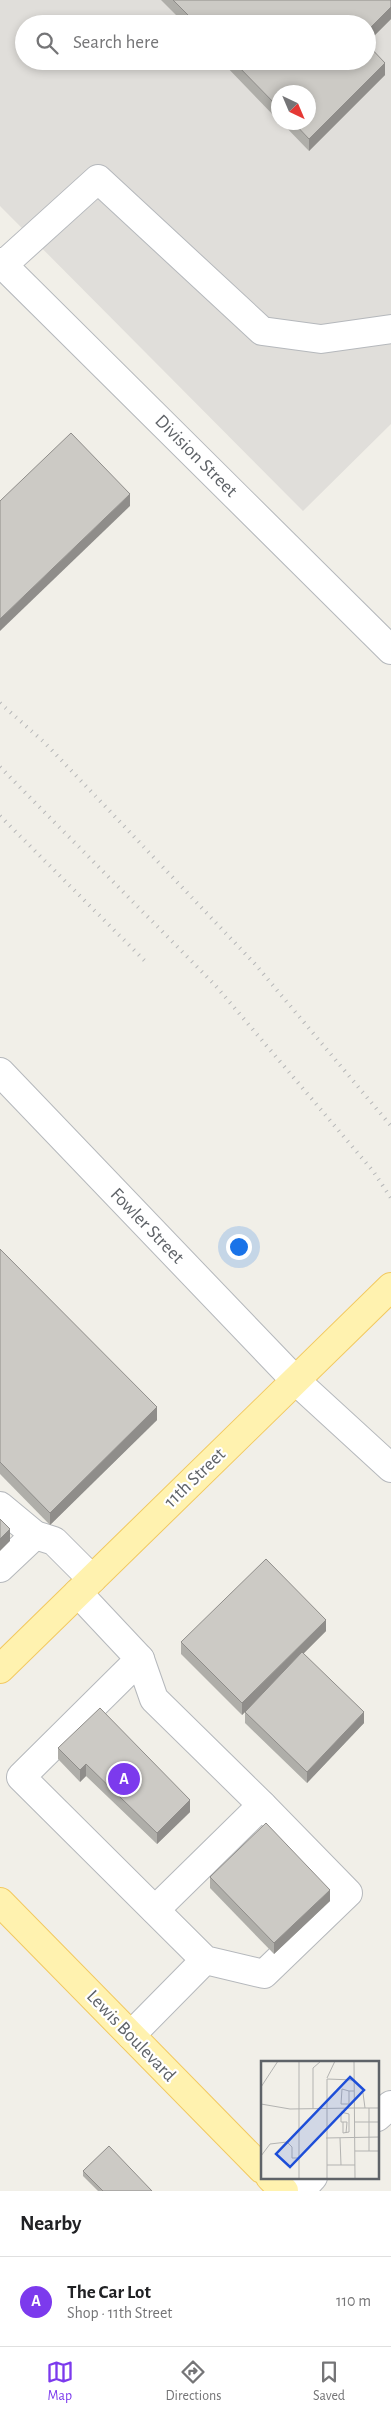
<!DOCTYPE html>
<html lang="en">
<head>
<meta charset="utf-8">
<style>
  body { margin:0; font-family:"Alegreya Sans",sans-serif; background:#f2f2f2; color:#202124 }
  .compass { position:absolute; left:271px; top:85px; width:45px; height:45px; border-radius:50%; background:#fff; box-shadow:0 2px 8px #0003; rotate:136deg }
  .you { position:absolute; left:238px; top:1246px; width:18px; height:18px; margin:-12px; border:4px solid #fff; border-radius:50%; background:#1a73e8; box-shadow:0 0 0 8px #1a73e833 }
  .badge { display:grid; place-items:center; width:32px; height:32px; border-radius:50%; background:#7c3aed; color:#fff; font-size:16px; font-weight:700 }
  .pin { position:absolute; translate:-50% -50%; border:2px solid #fff; box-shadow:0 1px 5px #0006 }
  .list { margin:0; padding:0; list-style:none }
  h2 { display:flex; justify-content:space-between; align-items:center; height:65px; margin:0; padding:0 20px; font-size:21px }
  h2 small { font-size:16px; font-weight:400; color:#757577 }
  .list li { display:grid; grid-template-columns:32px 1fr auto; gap:15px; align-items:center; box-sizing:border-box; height:90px; padding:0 20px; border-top:1px solid #e0e0e0 }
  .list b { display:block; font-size:19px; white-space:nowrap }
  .list p { margin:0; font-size:16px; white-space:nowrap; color:#757577 }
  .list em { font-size:16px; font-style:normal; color:#757577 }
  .icon { flex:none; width:28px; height:28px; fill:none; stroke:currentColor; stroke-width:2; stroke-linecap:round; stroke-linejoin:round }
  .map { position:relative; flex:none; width:391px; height:2191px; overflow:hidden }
  .search { position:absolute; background:#fff; box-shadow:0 2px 8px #0003; left:15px; right:15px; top:15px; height:55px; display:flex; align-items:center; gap:12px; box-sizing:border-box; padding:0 18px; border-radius:28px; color:#757577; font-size:19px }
  .sheet { height:155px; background:#fff }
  nav { display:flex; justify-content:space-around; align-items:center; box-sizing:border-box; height:70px; border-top:1px solid #e0e0e0; background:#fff; font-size:14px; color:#757577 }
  nav a { display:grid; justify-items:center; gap:2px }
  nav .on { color:#7c3aed }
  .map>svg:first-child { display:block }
  .industrial { fill:#e0deda; fill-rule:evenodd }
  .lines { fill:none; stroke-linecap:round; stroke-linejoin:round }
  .minor-casing { stroke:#b5b8bc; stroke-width:30 }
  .major-casing { stroke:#f2c960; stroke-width:30 }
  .minor { stroke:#fff; stroke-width:28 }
  .major { stroke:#fff2af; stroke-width:28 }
  .rail { stroke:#b6b7b8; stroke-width:4; stroke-dasharray:1 6; stroke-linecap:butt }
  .wall { fill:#afaea9 }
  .shaded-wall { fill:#8f8d8a }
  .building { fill:#cccac5; stroke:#8f8d8a }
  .labels { text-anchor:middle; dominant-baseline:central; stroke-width:4.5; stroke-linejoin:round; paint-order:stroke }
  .street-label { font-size:19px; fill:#5f6368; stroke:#fff }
  .inset-road { fill:none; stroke:#b3b3b1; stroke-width:1 }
  .view { fill:#1d4ed8; fill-opacity:0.15; stroke:#1d4ed8; stroke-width:2.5 }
  .inset-edge { fill:none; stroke:#5f6368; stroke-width:2.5 }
</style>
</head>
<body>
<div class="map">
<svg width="391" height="2191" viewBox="0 0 391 2191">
  <rect width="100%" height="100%" fill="#f1efe8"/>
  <path class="industrial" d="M0 0H391V424L303 511 0 206ZM24 24H367V61H24ZM278 92H308V122H278Z"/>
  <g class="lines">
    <defs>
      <g id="minor">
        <path d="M0 262 391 650"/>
        <path d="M3 265 98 179 262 331 321 339 391 329"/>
        <path d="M0 1072 295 1380 391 1468"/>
        <path d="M0 1506 35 1535 54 1541 92 1579"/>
        <path d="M0 1568 35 1535"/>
        <path d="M78 1593 140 1659"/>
        <path d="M155 1910 262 1805"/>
        <path d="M131 2035 205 1960 21 1777 140 1659 154 1699 262 1805 348 1893 264 1974 205 1960"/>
        <path d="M377 2117 391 2105"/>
        <path d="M300 2191 313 2177"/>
      </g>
      <g id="major">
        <path d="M0 1669 391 1287"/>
        <path d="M0 1902 262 2169"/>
        <path d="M270 2177 284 2191"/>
      </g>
    </defs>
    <use href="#minor" class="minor-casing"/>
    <use href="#major" class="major-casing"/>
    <use href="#minor" class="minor"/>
    <use href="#major" class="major"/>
    <g class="rail">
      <path d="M0 703 45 743 255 964 391 1126"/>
      <path d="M0 767 215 985 373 1171 391 1198"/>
      <path d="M0 816 147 963"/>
    </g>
  </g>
  <g class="wall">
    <path d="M161 0H391V19L367 43V24H185Z"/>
    <path d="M221 61H367L385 75 309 151 281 122H308L278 92V120Z"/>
    <path d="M0 1249 157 1420 50 1525 0 1474Z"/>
    <path d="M326 1631 303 1654 364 1723 307 1783 245 1723V1712L242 1715 181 1654V1642Z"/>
    <path d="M58 1748 190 1812 157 1844 86 1776 80 1782 58 1759Z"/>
    <path d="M210 1877 330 1901 274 1954 210 1888Z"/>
    <path d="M83 2171 152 2191H98L83 2176Z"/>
  </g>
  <g class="shaded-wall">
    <path d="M391 7V19L367 43V31Z"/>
    <path d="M385 63V75L309 151V139Z"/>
    <path d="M130 494V506L0 631V619Z"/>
    <path d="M157 1407V1420L50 1525V1513Z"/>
    <path d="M10 1529V1541L0 1551V1539Z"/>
    <path d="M326 1620V1631L242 1715V1703Z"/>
    <path d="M364 1712V1723L307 1783V1772Z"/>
    <path d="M86 1764V1776L80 1782V1770Z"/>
    <path d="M190 1800V1812L157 1844V1833Z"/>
    <path d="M330 1890V1901L274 1954V1943Z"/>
  </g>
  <g class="building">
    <path d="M173 0H391V7L367 31V24H197Z"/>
    <path d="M367 44 385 63 309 139 293 122H308V92H278V107L233 61H367Z"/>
    <path d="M71 433 130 494 0 619V501Z"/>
    <path d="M0 1249 157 1407 50 1513 0 1462Z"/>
    <path d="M0 1519 10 1529 0 1539Z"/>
    <path d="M266 1559 326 1620 242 1703 181 1642Z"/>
    <path d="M302 1652 364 1712 307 1772 245 1712Z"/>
    <path d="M100 1708 190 1800 157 1833 86 1764 80 1770 58 1748Z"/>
    <path d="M266 1823 330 1890 274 1943 210 1877Z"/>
    <path d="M109 2146 152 2191H103L83 2171Z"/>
  </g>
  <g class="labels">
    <g class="street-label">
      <text transform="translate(196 456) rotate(45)">Division Street</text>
      <text transform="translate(147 1226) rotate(46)">Fowler Street</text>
      <text transform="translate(195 1478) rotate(-44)">11th Street</text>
      <text transform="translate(131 2036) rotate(46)">Lewis Boulevard</text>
    </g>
  </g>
  <g transform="translate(261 2061)">
    <rect width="118" height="118" fill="#f1efe8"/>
    <path class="inset-road" d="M38 0V117M93 0 94 117M66 17 74 0M0 26 17 0M88 30 81 28 80 43H88V30H93M102 32 104 47M0 43 29 48 93 47M93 47H118M108 47V90M52 48V7L60 0M80 51 88 53V71L82 72V61M80 52V61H86L85 72M93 61H118M65 77 118 76M79 77 80 104M94 90H118M0 95 9 83 26 81 31 86V97H37M66 104H94M66 117V18L93 19"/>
    <path class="view" d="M89 16 103 29 29 106 15 93Z"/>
    <rect width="118" height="118" class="inset-edge"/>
  </g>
</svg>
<svg class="compass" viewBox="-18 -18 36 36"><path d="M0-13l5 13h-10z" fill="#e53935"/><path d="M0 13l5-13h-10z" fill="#757577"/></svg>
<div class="you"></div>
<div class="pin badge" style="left:124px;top:1779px">A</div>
<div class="search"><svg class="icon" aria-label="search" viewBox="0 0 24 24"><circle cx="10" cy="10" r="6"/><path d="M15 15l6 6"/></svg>Search here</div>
</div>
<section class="sheet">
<h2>Nearby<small></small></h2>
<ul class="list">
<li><span class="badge">A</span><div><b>The Car Lot</b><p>Shop · 11th Street</p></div><em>110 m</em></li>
</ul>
</section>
<nav>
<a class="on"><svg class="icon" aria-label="map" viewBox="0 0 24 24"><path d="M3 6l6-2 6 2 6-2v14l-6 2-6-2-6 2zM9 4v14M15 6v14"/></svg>Map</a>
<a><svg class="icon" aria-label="directions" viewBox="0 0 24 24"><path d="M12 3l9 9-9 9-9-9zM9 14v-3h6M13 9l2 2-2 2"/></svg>Directions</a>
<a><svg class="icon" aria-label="saved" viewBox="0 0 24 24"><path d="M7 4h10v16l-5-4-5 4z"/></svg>Saved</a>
</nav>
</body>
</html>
